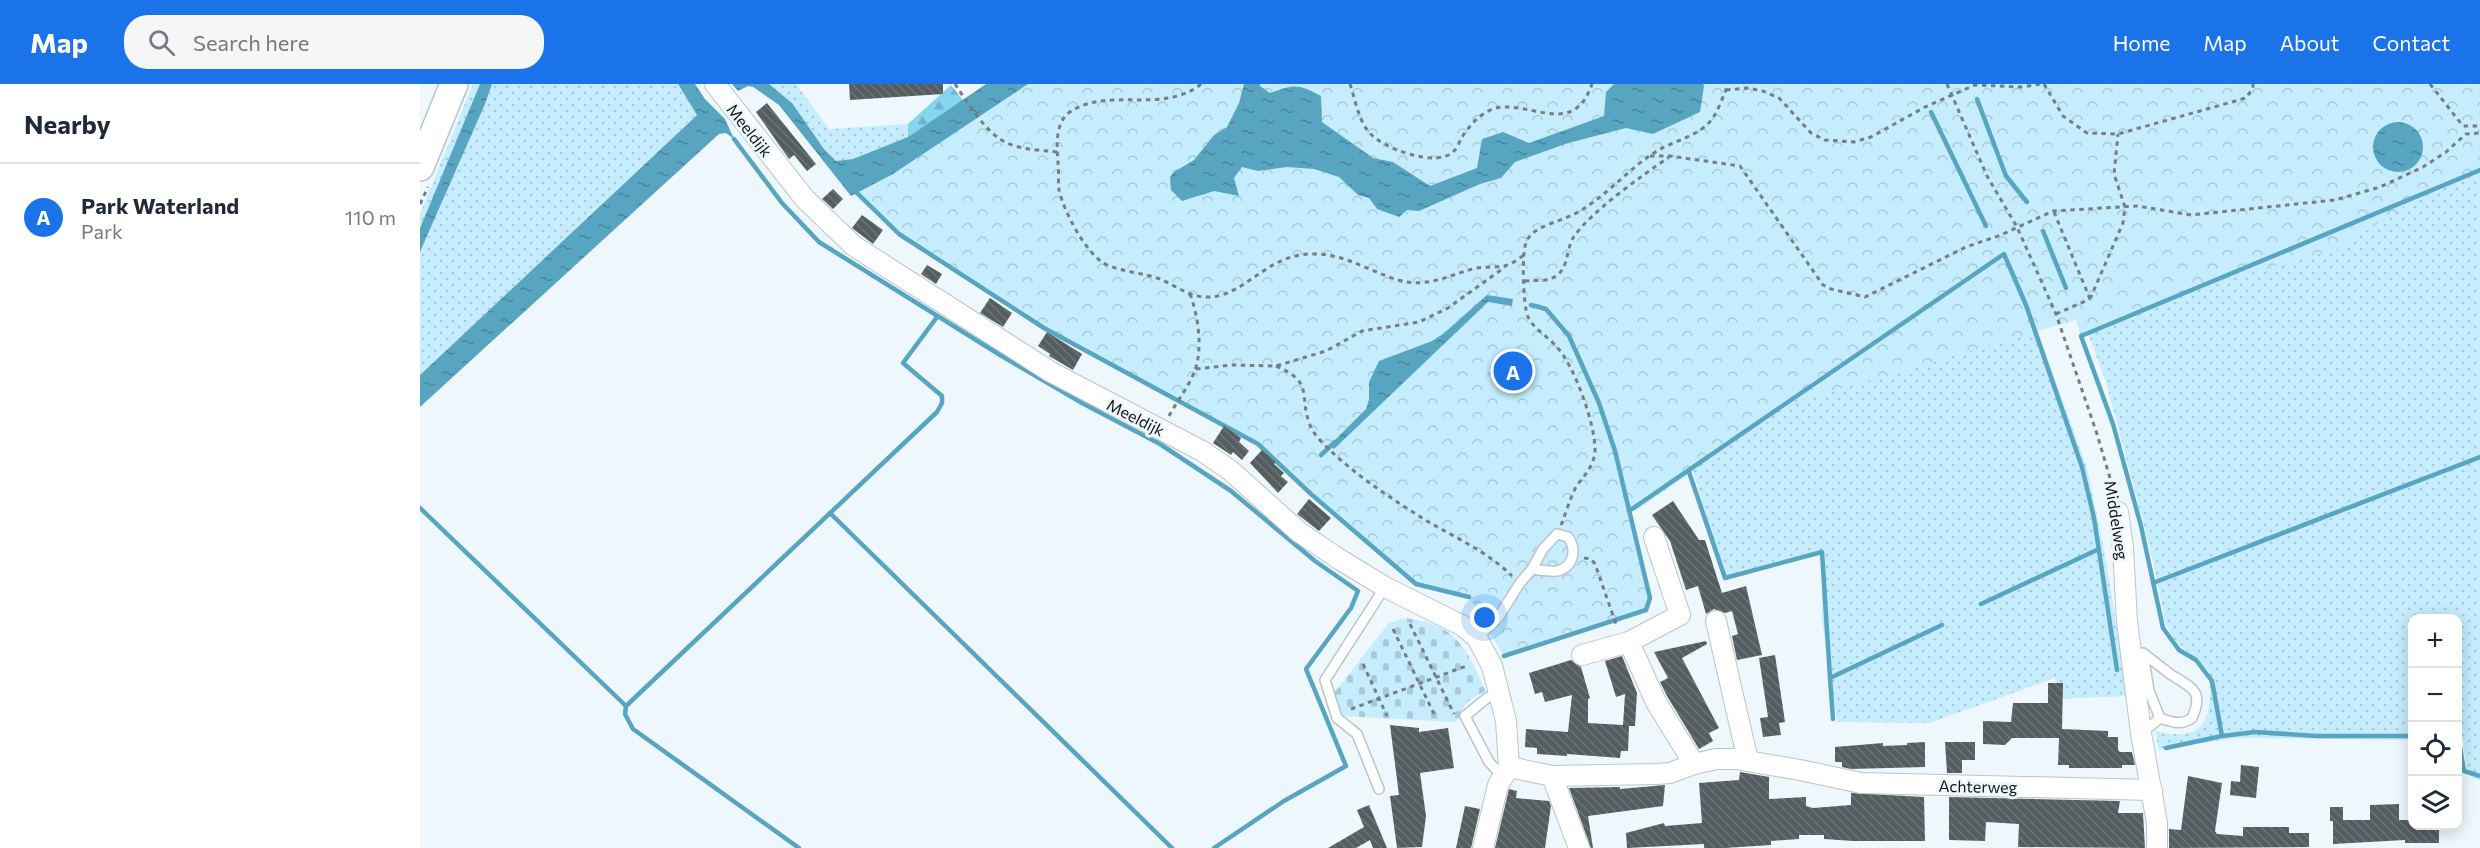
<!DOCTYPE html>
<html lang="en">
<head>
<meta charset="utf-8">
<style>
  body { margin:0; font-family:Commissioner,sans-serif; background:#f6f6f7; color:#1f2937 }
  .controls { position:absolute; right:18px; bottom:18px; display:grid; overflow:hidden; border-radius:12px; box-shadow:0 3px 15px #0003 }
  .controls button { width:54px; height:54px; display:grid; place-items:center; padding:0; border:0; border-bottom:2px solid #e0e1e3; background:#fff; color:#1f2937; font:30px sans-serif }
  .you { position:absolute; left:1065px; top:534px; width:21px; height:21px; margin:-15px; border:4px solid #fff; border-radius:50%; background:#1a73e8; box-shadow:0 0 0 9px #1a73e833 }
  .badge { display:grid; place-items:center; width:39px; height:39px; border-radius:50%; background:#1a73e8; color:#fff; font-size:20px; font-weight:700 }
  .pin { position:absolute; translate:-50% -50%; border:3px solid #fff; box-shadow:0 2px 6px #0006 }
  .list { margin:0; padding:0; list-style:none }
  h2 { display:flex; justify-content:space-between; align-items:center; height:78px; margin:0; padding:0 24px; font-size:26px }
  h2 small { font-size:20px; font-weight:400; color:#747a83 }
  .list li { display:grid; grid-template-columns:39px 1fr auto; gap:18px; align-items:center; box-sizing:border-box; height:108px; padding:0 24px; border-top:2px solid #e0e1e3 }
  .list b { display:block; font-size:22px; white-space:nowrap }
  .list p { margin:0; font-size:20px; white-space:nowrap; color:#747a83 }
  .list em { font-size:20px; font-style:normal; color:#747a83 }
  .icon { flex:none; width:33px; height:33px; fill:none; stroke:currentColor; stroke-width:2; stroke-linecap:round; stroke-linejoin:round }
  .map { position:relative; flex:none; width:2060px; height:764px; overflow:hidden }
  header { display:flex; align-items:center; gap:36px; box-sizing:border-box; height:84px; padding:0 30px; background:#1a73e8; color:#fff }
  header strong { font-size:28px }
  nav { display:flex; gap:33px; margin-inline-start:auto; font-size:21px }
  .search { width:420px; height:54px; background:#f6f6f7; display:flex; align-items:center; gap:15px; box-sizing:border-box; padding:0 21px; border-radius:24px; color:#747a83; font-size:22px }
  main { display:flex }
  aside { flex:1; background:#fff }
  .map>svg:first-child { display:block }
  .grass { fill:url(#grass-dots) }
  .forest { fill:url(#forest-firs) }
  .cemetery { fill:url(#cemetery-stones) }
  .park { fill:url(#park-crowns) }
  .water { fill:url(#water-ripples) }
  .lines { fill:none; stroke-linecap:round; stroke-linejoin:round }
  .stream { stroke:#58a5c2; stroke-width:4.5 }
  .building { fill:url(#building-back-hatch) }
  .lane-casing { stroke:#bbc5c9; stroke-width:12 }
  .street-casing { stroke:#bbc5c9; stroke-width:22 }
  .secondary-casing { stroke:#bbc5c9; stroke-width:30 }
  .path { stroke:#777d80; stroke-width:3; stroke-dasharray:4.5 4.5; stroke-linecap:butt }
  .lane { stroke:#fff; stroke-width:9 }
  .street { stroke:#fff; stroke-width:20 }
  .secondary { stroke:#fff; stroke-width:27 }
  .labels { text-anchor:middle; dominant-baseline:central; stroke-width:6; stroke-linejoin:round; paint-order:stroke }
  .street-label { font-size:16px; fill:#121617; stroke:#eef8fc }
</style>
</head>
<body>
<header>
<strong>Map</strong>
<div class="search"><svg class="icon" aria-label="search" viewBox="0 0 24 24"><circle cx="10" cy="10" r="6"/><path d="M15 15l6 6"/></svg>Search here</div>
<nav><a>Home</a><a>Map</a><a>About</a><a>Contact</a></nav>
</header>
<main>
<aside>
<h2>Nearby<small></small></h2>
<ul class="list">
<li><span class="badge">A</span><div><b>Park Waterland</b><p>Park</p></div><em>110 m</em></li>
</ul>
</aside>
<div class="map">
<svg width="2060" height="764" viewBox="0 0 2060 764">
  <defs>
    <pattern id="grass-dots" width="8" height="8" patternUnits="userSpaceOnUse" patternTransform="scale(1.5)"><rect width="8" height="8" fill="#c5edfd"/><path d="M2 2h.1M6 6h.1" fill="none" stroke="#a8cad8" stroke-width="1.8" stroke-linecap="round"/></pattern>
    <pattern id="forest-firs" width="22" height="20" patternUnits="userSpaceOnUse" patternTransform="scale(1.5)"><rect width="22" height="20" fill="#87d4f1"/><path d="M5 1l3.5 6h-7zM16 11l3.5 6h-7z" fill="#74b5ce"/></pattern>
    <pattern id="cemetery-stones" width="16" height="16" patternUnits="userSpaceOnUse" patternTransform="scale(1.5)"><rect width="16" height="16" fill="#c5edfd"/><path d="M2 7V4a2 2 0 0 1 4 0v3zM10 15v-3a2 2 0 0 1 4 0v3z" fill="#a8cad8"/></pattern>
    <pattern id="park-crowns" width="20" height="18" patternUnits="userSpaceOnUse" patternTransform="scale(1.5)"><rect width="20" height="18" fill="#c5edfd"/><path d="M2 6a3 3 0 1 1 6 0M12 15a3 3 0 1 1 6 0" fill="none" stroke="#a8cad8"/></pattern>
    <pattern id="water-ripples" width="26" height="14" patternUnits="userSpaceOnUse" patternTransform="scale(1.5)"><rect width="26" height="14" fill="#58a5c2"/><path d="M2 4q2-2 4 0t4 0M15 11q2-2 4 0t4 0" fill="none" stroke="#47859d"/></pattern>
    <pattern id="building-back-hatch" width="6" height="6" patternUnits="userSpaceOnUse" patternTransform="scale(1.5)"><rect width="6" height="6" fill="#545d60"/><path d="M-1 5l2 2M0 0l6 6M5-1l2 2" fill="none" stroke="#6d7476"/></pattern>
  </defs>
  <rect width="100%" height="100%" fill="#eef8fc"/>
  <g class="grass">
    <path d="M53 0H60L0 144V130Z"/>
    <path d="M72 0H258L277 30 0 291V168L65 20Z"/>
    <path d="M349 0H376L409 45 488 40V53L433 75 416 77 404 65 372 20Z"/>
    <path d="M2060 50V696L2054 695 2047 688 2043 655H2038V534H1992V656L1815 654 1739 666 1735 647C1769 655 1789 650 1790 611 1790 603 1788 595 1790 588L1754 555 1746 541 1731 469 1686 298 1667 247Z"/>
    <path d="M1114 154 1614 237 1667 384 1684 465 1708 612 1637 615 1635 594 1510 639 1417 638 1402 536V468L1307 495 1303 489 1273 387 1214 428Z"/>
  </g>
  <path class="forest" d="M531 1 543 16 488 53V40Z"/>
  <path class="cemetery" d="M985 534C1038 541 1045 563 1066 607 1051 614 1041 620 1038 637L1034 638 922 632 913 610 969 539Z"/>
  <path class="park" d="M592 0H2060V86L2002 111 1916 166 1785 201 1661 252 1656 236 1362 322 1209 427 1230 514 1226 526 1084 572 1049 513 996 500 838 360 624 244 479 150 425 103Z"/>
  <g class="water">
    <path d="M60 0H72L65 20 0 168V144Z"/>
    <path d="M258 0H275L285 15 305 35 314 55 306 49 299 50 0 323V291L277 31Z"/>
    <path d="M312 0H349L372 19 404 65 416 77 433 75 488 53 566 0H608L473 90 431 112 359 21 333 3 328 2 318 7Z"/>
    <path d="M824 0H840V2L850 9C875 0 878 0 901 12L902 38 953 74 973 78 1010 102 1057 84 1062 55 1083 48 1109 59 1184 32 1186 8 1194 0H1283L1284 2 1280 28 1233 50 1206 44 1148 59 1095 78 1081 94 1060 100 999 127 987 126 979 133 957 125 949 114 938 111 919 93 894 85 867 83 838 87 822 83 814 94 819 112 794 107 762 117 751 106 750 93 754 88 774 76 794 51 807 43 819 19Z"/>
    <circle cx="1978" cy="63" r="25"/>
    <path d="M1067 211 1093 215 1092 222 1068 218 914 365 910 361 946 325 949 316V298L959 277 1012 257 1023 250Z"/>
  </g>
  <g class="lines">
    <g class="stream">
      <path d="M1557 15 1586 92 1607 118"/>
      <path d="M1511 28 1566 142"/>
      <path d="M314 55 362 119 399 158 580 271 662 319 740 360 811 407 895 477 938 507 931 524 886 585 926 682 864 717 794 764"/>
      <path d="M433 105 479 150 624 244 838 360 891 410 996 500 1049 513"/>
      <path d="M1623 147 1646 204"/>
      <path d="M901 371 915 358"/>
      <path d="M1269 388 1305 494 1402 468 1410 594 1522 541"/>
      <path d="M0 424 206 622"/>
      <path d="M1209 427 1584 170 1606 221 1662 383 1674 434 1697 586"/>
      <path d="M410 429 752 764"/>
      <path d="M1733 499 2060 373"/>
      <path d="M1561 520 1679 465"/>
      <path d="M1084 572 1226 526 1230 514 1195 367 1179 319 1149 252 1126 225 1111 221"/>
      <path d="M1410 594 1413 635"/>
      <path d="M1802 652 1792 597 1776 576 1759 566 1743 544 1721 442 1693 340 1661 252 2060 86"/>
      <path d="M2038 652 2044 687 2060 692"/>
      <path d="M1746 664 1802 652 1835 648 1897 652H1992"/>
      <path d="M379 764 213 645 205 630 206 622 517 328 522 319V312L483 279 517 233"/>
    </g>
  </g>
  <g class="building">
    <path d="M429 0H523V10L430 16Z"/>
    <path d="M347 19 396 80 387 87 374 71 369 75 336 28Z"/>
    <path d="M413 105 423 115 413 125 402 115Z"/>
    <path d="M442 131 463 146 453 160 432 144Z"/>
    <path d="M507 181 522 190 516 200 501 190Z"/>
    <path d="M570 214 592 229 583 243 560 229Z"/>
    <path d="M627 248 662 270 653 286 629 272 630 270 618 262Z"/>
    <path d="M804 342 821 354 819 358 829 367 822 376 813 368 811 371 793 359Z"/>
    <path d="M842 366 856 378 854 380 864 389 861 392 868 398 858 409 830 379Z"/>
    <path d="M889 415 911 434 899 447 877 430Z"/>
    <path d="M1253 417 1279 456H1285L1302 509 1326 502 1342 571 1317 576 1312 552 1318 550 1312 527 1305 529 1294 525 1286 530 1278 502 1266 506 1250 457 1232 431Z"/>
    <path d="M1286 557 1287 560 1262 574 1299 644 1289 649 1293 657 1279 665 1247 612 1240 598 1248 594 1234 568Z"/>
    <path d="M1355 571 1365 638 1359 639 1361 651 1343 653 1340 634 1348 633 1339 574Z"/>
    <path d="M1202 572 1217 609 1215 642H1209L1208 667H1201L1200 674 1147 670V672L1117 670V664L1105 663 1106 645 1148 648 1152 611 1125 618 1122 608 1115 610 1109 589 1151 576 1161 583 1170 614 1168 615V639L1203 641 1205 610 1196 613 1185 577Z"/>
    <path d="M1628 599H1643L1642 645 1688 647V653H1698V666L1700 668H1712L1715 681H1702V684H1649V681H1638L1639 654H1592L1585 661 1563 660V637L1591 638 1593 619H1628Z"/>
    <path d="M970 641 999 644V648L1028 644 1034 684 1000 689 1006 732 1002 763 977 764 970 712 979 711Z"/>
    <path d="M1505 658V683L1431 685 1422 683V678H1415V663L1463 659V662L1487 661V659Z"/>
    <path d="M1525 658H1555V676H1542V689H1527Z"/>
    <path d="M1821 681 1839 683 1836 714 1810 711 1811 697 1820 698Z"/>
    <path d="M1320 688 1349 693V715L1386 713V722L1393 724 1431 721V709L1504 713 1505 757H1433L1404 755V751H1379V755L1351 757V761L1305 764H1284V760L1207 764 1206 749 1244 739 1245 742 1282 739 1279 699 1319 696Z"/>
    <path d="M1768 692 1802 699 1795 747 1797 750 1823 752V743H1869V749H1889V763L1749 764V745L1761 746Z"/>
    <path d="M1245 701 1243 722 1168 732 1173 764H1171L1149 704 1200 703V705Z"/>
    <path d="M1089 705 1097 707 1096 714 1129 717 1131 722 1125 764H1075Z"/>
    <path d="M1529 713 1700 717 1698 729H1723L1725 764 1598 763 1599 740 1566 738 1565 757 1529 756Z"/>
    <path d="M1979 720V736H1992V741H2019V759H1985V756L1913 760V737H1910V723H1923V736H1950V721Z"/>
    <path d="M949 721 967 764H953L950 756 936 764H908L944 743 937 726Z"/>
    <path d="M1045 722 1060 725 1051 764H1036Z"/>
  </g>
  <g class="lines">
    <defs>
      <g id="lane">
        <path d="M1057 554 1078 534 1100 499 1112 485 1123 465 1137 450 1148 453C1157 465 1154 483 1137 487 1129 488 1120 486 1112 485"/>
        <path d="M1079 610 1067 614 1045 632 1069 678 1082 692"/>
        <path d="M1722 649 1740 634C1752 638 1761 642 1772 634 1785 606 1770 603 1750 590 1741 583 1732 576 1723 569L1729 607 1740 634"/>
        <path d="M959 705 937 650 917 634 905 596 965 503"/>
      </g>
      <g id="street">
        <path d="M295 0 385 115 434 162 631 288 782 367 810 386 879 448 919 475 965 503 1043 542 1057 554 1072 582 1086 637 1089 683"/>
        <path d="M1698 428 1703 464 1707 537 1721 649 1737 739V764"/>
        <path d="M1234 453 1260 531 1209 558 1236 618 1274 680"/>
        <path d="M1296 537 1328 677"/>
        <path d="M1162 571 1209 558"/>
        <path d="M1089 683 1132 692 1236 690 1250 689 1274 680 1296 675H1316L1380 686 1441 699 1732 706"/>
        <path d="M1132 692 1159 764"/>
        <path d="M1063 764 1078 701 1089 683"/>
      </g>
      <path id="secondary" d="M0 83 34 0"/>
    </defs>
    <use href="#lane" class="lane-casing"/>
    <use href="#street" class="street-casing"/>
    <use href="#secondary" class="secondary-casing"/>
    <g class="path">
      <path d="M535 0C548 19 563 45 583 57 599 66 620 66 638 68"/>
      <path d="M781 0C742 32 683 0 646 31 635 44 637 63 638 79 639 88 638 98 639 106 644 128 667 172 687 181 704 188 723 189 740 195 755 201 769 213 786 213 825 214 845 170 892 170 923 169 949 187 978 196 1008 205 1030 190 1057 184 1066 183 1076 183 1084 182 1091 181 1098 175 1104 171"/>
      <path d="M930 0C935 15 938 34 948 47 960 64 1018 85 1034 67 1037 64 1039 59 1041 55 1050 40 1064 24 1083 23 1119 22 1155 50 1172 0"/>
      <path d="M1527 0 1567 92 1597 143 1636 230 1677 350 1695 411"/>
      <path d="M1624 0 1643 32 1667 49 1698 50 1826 14 1833 4V0"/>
      <path d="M2010 0 2043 42H2060"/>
      <path d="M1306 6 1327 4 1343 7 1359 14 1391 49 1405 56 1434 58 1451 53 1505 23 1555 1 1602 3 1620 0"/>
      <path d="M1230 72H1250L1320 82 1403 201 1411 205 1445 213 1546 163 1581 151 1633 127 1717 122 1771 131 1915 116 1960 103 2003 83 2026 68 2046 50 2060 49"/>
      <path d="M0 120 8 103"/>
      <path d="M1634 128 1670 215"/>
      <path d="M1105 197C1115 196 1127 198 1136 192 1149 183 1146 166 1153 154 1171 127 1222 92 1249 73"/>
      <path d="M1670 215 1703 139 1705 123 1694 90 1698 50"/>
      <path d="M1636 230 1670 215"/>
      <path d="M856 282C895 299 878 310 890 341 894 352 905 361 913 369 941 395 975 417 1007 437 1036 454 1068 468 1092 492"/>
      <path d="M776 285 813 281 856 282 906 267 942 247 999 238 1028 224 1085 183"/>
      <path d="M749 332C757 317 770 301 775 286 783 264 778 231 770 210"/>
      <path d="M1141 441C1146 429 1150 414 1156 403 1164 391 1174 383 1175 367 1176 342 1154 280 1136 262 1127 252 1114 245 1108 233 1103 221 1101 167 1107 156 1115 141 1144 137 1158 128 1188 111 1209 84 1237 67 1255 56 1280 52 1292 35 1298 27 1302 15 1306 6L1304 0"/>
      <path d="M1164 474 1171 475 1175 480 1197 543"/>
      <path d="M990 540 1034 630"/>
      <path d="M973 545 1016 634"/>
      <path d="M943 580 967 632"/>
      <path d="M931 625 1049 581"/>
    </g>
    <use href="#lane" class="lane"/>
    <use href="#street" class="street"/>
    <use href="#secondary" class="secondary"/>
  </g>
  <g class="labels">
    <g class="street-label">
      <text transform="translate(330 46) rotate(52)">Meeldijk</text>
      <text transform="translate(716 333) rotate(27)">Meeldijk</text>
      <text transform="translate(1697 436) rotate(81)">Middelweg</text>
      <text transform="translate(1558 702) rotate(1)">Achterweg</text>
    </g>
  </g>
</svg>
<div class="controls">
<button>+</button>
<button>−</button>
<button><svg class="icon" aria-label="locate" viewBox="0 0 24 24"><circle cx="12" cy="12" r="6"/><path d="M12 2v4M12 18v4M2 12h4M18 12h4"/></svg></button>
<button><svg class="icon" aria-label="layers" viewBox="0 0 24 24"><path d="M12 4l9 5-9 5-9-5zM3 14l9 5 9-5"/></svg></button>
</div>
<div class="you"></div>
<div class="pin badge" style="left:1093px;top:287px">A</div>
</div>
</main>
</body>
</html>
